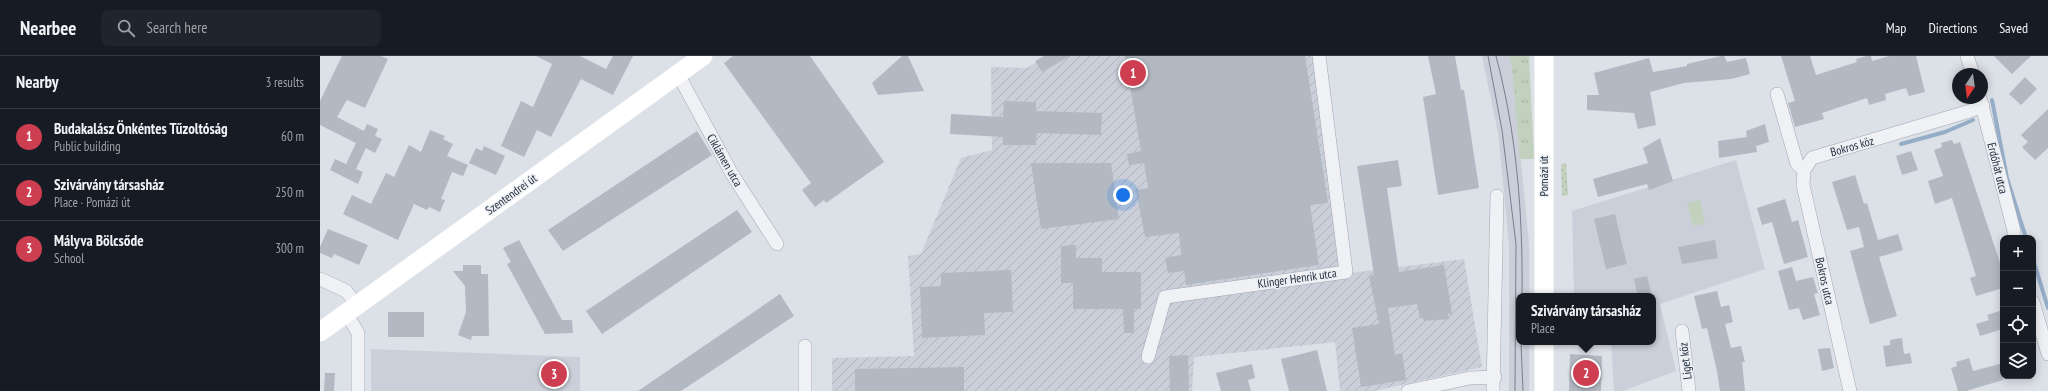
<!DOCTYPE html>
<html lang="en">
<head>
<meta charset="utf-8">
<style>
  body { margin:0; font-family:"PT Sans Narrow",sans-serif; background:#20242c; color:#f1f3f6 }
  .controls { position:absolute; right:12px; bottom:12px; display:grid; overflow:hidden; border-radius:8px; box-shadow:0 2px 10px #0003 }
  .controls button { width:36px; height:36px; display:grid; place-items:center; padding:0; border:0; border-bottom:1px solid #363941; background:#171b24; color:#f1f3f6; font:20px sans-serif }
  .compass { position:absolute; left:1632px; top:12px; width:36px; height:36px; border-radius:50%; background:#171b24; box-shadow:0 2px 10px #0003; rotate:193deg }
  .you { position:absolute; left:803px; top:139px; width:14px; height:14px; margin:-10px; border:3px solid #fff; border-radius:50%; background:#1a73e8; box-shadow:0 0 0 6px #1a73e833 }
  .badge { display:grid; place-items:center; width:26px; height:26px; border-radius:50%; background:#ce3e51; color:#fff; font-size:13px; font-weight:700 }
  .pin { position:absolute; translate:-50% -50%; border:2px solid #fff; box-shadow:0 1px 4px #0006 }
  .popup { position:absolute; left:1196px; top:237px; width:140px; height:52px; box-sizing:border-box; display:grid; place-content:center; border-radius:8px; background:#171b24; filter:drop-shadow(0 1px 3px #0005); font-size:13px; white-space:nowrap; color:#9ea1a6 }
  .popup b { font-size:15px; color:#f1f3f6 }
  .popup::after { content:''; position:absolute; left:50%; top:100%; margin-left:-8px; border:8px solid transparent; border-top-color:#171b24 }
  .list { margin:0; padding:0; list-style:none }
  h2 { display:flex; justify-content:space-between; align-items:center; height:52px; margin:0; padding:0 16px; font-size:17px }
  h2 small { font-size:13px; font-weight:400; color:#9ea1a6 }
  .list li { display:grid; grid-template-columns:26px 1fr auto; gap:12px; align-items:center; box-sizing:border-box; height:56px; padding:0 16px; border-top:1px solid #363941 }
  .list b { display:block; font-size:15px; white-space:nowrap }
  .list p { margin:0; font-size:13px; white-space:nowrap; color:#9ea1a6 }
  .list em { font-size:13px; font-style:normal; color:#9ea1a6 }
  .icon { flex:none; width:22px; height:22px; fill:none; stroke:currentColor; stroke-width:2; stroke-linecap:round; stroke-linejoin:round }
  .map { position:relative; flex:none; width:1728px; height:335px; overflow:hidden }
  header { display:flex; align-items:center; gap:24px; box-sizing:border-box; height:56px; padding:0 20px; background:#171b24; border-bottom:1px solid #363941 }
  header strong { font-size:19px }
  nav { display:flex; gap:22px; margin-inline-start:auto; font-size:14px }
  .search { width:280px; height:36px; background:#20242c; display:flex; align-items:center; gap:10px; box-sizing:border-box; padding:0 14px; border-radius:8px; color:#9ea1a6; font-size:15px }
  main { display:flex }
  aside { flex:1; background:#171b24 }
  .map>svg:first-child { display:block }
  .built { fill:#cacfd9 }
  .industrial { fill:url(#industrial-furrows) }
  .grass { fill:url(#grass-dots) }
  .park { fill:url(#park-tufts) }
  .garden { fill:#c2d1bd }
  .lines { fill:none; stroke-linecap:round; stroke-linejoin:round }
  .stream { stroke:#96adc7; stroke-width:4 }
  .building { fill:#b3b9c3 }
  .minor-casing { stroke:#a2a7b1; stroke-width:14 }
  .minor { stroke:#eff1f5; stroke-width:13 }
  .secondary { stroke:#fff; stroke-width:19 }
  .tram { stroke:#767f90; stroke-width:1 }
  .labels { text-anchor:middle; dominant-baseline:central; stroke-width:3; stroke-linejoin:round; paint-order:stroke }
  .street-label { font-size:12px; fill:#262e3d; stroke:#ebeff4 }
</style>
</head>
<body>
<header>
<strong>Nearbee</strong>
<div class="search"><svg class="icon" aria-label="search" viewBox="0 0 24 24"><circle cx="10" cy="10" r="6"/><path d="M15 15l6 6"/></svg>Search here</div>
<nav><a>Map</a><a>Directions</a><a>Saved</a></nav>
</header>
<main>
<aside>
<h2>Nearby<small>3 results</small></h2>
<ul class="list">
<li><span class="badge">1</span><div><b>Budakalász Önkéntes Tűzoltóság</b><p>Public building</p></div><em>60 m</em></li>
<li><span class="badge">2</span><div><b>Szivárvány társasház</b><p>Place · Pomázi út</p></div><em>250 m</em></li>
<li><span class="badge">3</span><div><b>Mályva Bölcsőde</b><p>School</p></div><em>300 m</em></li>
</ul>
</aside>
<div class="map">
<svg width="1728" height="335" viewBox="0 0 1728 335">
  <defs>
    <pattern id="industrial-furrows" width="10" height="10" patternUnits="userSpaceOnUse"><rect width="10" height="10" fill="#cacfd9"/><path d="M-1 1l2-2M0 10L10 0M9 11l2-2" fill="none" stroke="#adb2bb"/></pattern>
    <pattern id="grass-dots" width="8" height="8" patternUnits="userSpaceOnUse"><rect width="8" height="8" fill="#c2d1bd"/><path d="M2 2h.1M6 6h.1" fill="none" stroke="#a7b4a3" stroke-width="1.8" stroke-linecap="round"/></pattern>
    <pattern id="park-tufts" width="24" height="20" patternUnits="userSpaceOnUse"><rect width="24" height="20" fill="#c2d1bd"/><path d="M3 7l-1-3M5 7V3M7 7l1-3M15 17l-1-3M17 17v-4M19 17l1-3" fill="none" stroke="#a7b4a3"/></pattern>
  </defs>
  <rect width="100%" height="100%" fill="#dce0e7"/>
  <g class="built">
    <path d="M1162 0H1189L1192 11 1209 188V240H1199V286H1209V335H1189V188L1178 77Z"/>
    <path d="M1416 104 1445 213 1340 248 1356 315 1303 335H1294L1291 286H1333V240H1254L1252 155Z"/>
    <path d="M51 293 260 301V335H51Z"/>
  </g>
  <path class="industrial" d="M727 0H994L1023 218 1144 203 1162 311 1054 335H1020L1015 286 874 301 872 335H512V302L594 300 588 200 601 198 641 102 672 94 671 11 707 12Z"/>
  <path class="grass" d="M1246 107 1248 139 1242 140 1241 108Z"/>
  <path class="park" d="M1189 0H1209L1214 103H1200L1192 11Z"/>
  <path class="garden" d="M1380 144 1385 168 1373 170 1367 147Z"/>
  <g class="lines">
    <g class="stream">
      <path d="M1672 44 1687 122 1706 182"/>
      <path d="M1581 88 1625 76 1653 64"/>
      <path d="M1713 203 1728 252"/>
    </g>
  </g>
  <g class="building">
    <path d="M22 0H61L68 3 45 52 27 44 17 61 44 75 47 68 58 73 55 80 62 83 55 97 46 92 36 113 43 116 38 128 10 114 15 103 26 108 36 87 0 69V45Z"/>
    <path d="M216 0H260L286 13 293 0H313L293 39 261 23 231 81 217 74 204 101 181 90 201 45 213 51 232 8Z"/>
    <path d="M413 0H490L564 106 506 147 504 144 495 151 482 134 491 127 404 7Z"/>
    <path d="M582 0H588L604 35 558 39 552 27Z"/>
    <path d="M724 0H750L722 16 715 5Z"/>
    <path d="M805 0H985L1008 147 990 149 999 209 866 229 864 215 848 217 845 202 861 199 859 177 825 181 816 134 828 132 824 107 809 109 807 98 821 95Z"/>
    <path d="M1108 0H1135L1141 34H1144L1159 132 1118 139 1103 41 1116 38Z"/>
    <path d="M1401 0H1404L1407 6 1426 2 1430 18 1411 23 1364 27 1330 36 1336 69 1318 73 1314 57 1267 54V39H1279L1274 17 1329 2 1333 16 1367 10V8Z"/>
    <path d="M1461 0H1490L1496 19 1537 6 1536 3 1547 0H1551L1552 5 1569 0H1596L1605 36 1589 40 1586 32 1565 38 1566 44 1549 49 1547 42 1502 57 1504 63 1475 71 1468 47 1475 45Z"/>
    <path d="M1674 0H1711L1692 18Z"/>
    <path d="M1705 21 1717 33 1701 49 1689 38Z"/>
    <path d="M684 45 716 46V55L782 57 781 79 717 77 716 89H683V81L630 78 631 58 683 61Z"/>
    <path d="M1728 53V92L1715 104 1702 91 1708 86 1701 79Z"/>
    <path d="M1445 68 1449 86 1436 90 1437 96 1399 102 1398 85 1427 81 1426 75Z"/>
    <path d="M110 74 125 80 123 83 133 88 127 100 148 109 143 120 132 116 121 143 125 144 120 156 109 151 107 154 94 148 78 184 23 158 32 139 51 148 66 117 74 121 89 89 101 96Z"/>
    <path d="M377 75 392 99 243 195 228 174Z"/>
    <path d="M1340 82 1353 125 1329 134 1327 128 1278 141 1273 123 1328 107 1323 92Z"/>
    <path d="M1632 84 1634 88 1640 86 1683 216V232L1656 240 1650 222 1656 220 1632 142 1615 148 1608 125 1623 120 1614 94 1622 91 1621 87Z"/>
    <path d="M164 90 185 100 176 119 149 107 156 92 162 95Z"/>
    <path d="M1591 95 1598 114 1582 119 1576 100Z"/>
    <path d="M1078 104 1082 130 1067 132 1079 216 1124 209 1132 258H1128L1129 263 1104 265 1103 262H1100L1097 248 1068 252 1075 299 1082 297 1086 324 1041 331 1032 272 1059 268 1049 220 1054 219 1037 110Z"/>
    <path d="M711 107H791L799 163 721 173Z"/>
    <path d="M1535 119 1544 148 1547 147 1558 184 1578 178 1583 194 1559 201 1577 260 1550 268 1530 195 1544 191 1539 171 1527 174 1512 126Z"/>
    <path d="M1465 143 1472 166 1478 164 1488 201 1464 208 1452 166 1442 169 1437 152Z"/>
    <path d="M417 154 432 176 282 278 266 255Z"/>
    <path d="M1295 158 1307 208 1286 213 1274 163Z"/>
    <path d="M8 173 48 189 39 209 14 198 12 202 0 197V191Z"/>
    <path d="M199 184 242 264H252L253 277 225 278 187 208 191 206 183 192Z"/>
    <path d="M1395 184 1398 202 1362 208 1358 191Z"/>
    <path d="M756 189V202H782V216H821V253H814V277H804L803 253H753V227H741V190Z"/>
    <path d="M143 209H161V218H168L169 280H152L151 284 138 279 146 256 145 230 133 215H143Z"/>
    <path d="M1472 211 1476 225 1493 221 1498 237 1494 238 1500 259 1483 264 1479 252 1469 254 1458 215Z"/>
    <path d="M691 214 693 256 664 257 665 279 602 282 600 231 621 230V217Z"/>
    <path d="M1327 220 1332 240H1318L1314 223Z"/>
    <path d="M1397 235 1401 251 1409 249 1413 266 1405 268 1411 292 1421 290 1425 306H1422L1425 335H1400L1397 315 1387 272 1382 273 1374 240Z"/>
    <path d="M460 238 474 260 361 335H318Z"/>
    <path d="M1683 254V273L1660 280 1656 268 1669 264 1667 259Z"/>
    <rect x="68" y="256" width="36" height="25"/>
    <path d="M1582 282 1584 298 1590 297 1592 307 1566 311 1563 290 1570 289V284Z"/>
    <path d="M1510 292 1514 312 1502 315 1498 293Z"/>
    <path d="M997 294 1007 335H969L961 303Z"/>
    <path d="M1250 298 1282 300 1281 335H1249Z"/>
    <path d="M868 299 869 335H850L849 300Z"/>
    <path d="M1649 302 1653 315 1683 307V324L1646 335H1638L1631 312 1637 310 1636 306Z"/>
    <path d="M932 308 935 322 928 324 931 335H901L896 317Z"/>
    <path d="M644 311V335H535V313Z"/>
    <path d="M5 317H15L14 335H4Z"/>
  </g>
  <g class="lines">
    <defs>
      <g id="minor">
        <path d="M1647 0 1653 18"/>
        <path d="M358 18 412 118 457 188"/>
        <path d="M1457 38 1477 108 1484 114"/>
        <path d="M1660 42 1694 175V182"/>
        <path d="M0 223 26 235 37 249"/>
        <path d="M1713 246 1728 298"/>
        <path d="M26 257 38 277V335"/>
        <path d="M1362 275 1369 335"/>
        <path d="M828 301 845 241 1026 216 999 0"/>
        <path d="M485 335V290"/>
        <path d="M1088 335 1150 322 1175 321"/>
        <path d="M1173 335 1177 140"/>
        <path d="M1530 335 1483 129 1484 114 1492 102 1650 55 1663 50"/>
      </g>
    </defs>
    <use href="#minor" class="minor-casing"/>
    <use href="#minor" class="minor"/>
    <g class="secondary">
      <path d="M1224 240V0"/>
      <path d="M0 276 383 0"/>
      <path d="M1224 286V335"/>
    </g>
    <g class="tram">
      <path d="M1168 0 1182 74 1196 188 1195 335"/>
      <path d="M1176 0C1197 78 1203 160 1202 240"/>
      <path d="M1201 286 1203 335"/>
    </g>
  </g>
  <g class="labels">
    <g class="street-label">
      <text transform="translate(1532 90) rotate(-16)">Bokros köz</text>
      <text transform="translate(405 104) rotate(60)">Ciklámen utca</text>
      <text transform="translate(1678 112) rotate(76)">Erdőhát utca</text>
      <text transform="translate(1223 120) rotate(-90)">Pomázi út</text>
      <text transform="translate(191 138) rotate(-36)">Szentendrei út</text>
      <text transform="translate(977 222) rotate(-8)">Klinger Henrik utca</text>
      <text transform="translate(1505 225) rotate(77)">Bokros utca</text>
      <text transform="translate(1365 305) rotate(-97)">Liget köz</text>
    </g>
  </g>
</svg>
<div class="controls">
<button>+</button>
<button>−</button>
<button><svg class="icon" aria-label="locate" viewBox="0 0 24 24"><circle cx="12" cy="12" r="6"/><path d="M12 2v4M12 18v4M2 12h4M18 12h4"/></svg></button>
<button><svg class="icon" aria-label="layers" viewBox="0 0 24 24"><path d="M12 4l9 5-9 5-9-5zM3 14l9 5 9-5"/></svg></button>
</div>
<svg class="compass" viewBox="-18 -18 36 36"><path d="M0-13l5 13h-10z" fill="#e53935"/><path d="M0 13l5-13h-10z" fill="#9ea1a6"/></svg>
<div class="you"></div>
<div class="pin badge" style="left:813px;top:17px">1</div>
<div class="pin badge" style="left:1266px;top:317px">2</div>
<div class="popup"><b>Szivárvány társasház</b>Place</div>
<div class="pin badge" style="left:234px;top:318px">3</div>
</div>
</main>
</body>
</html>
